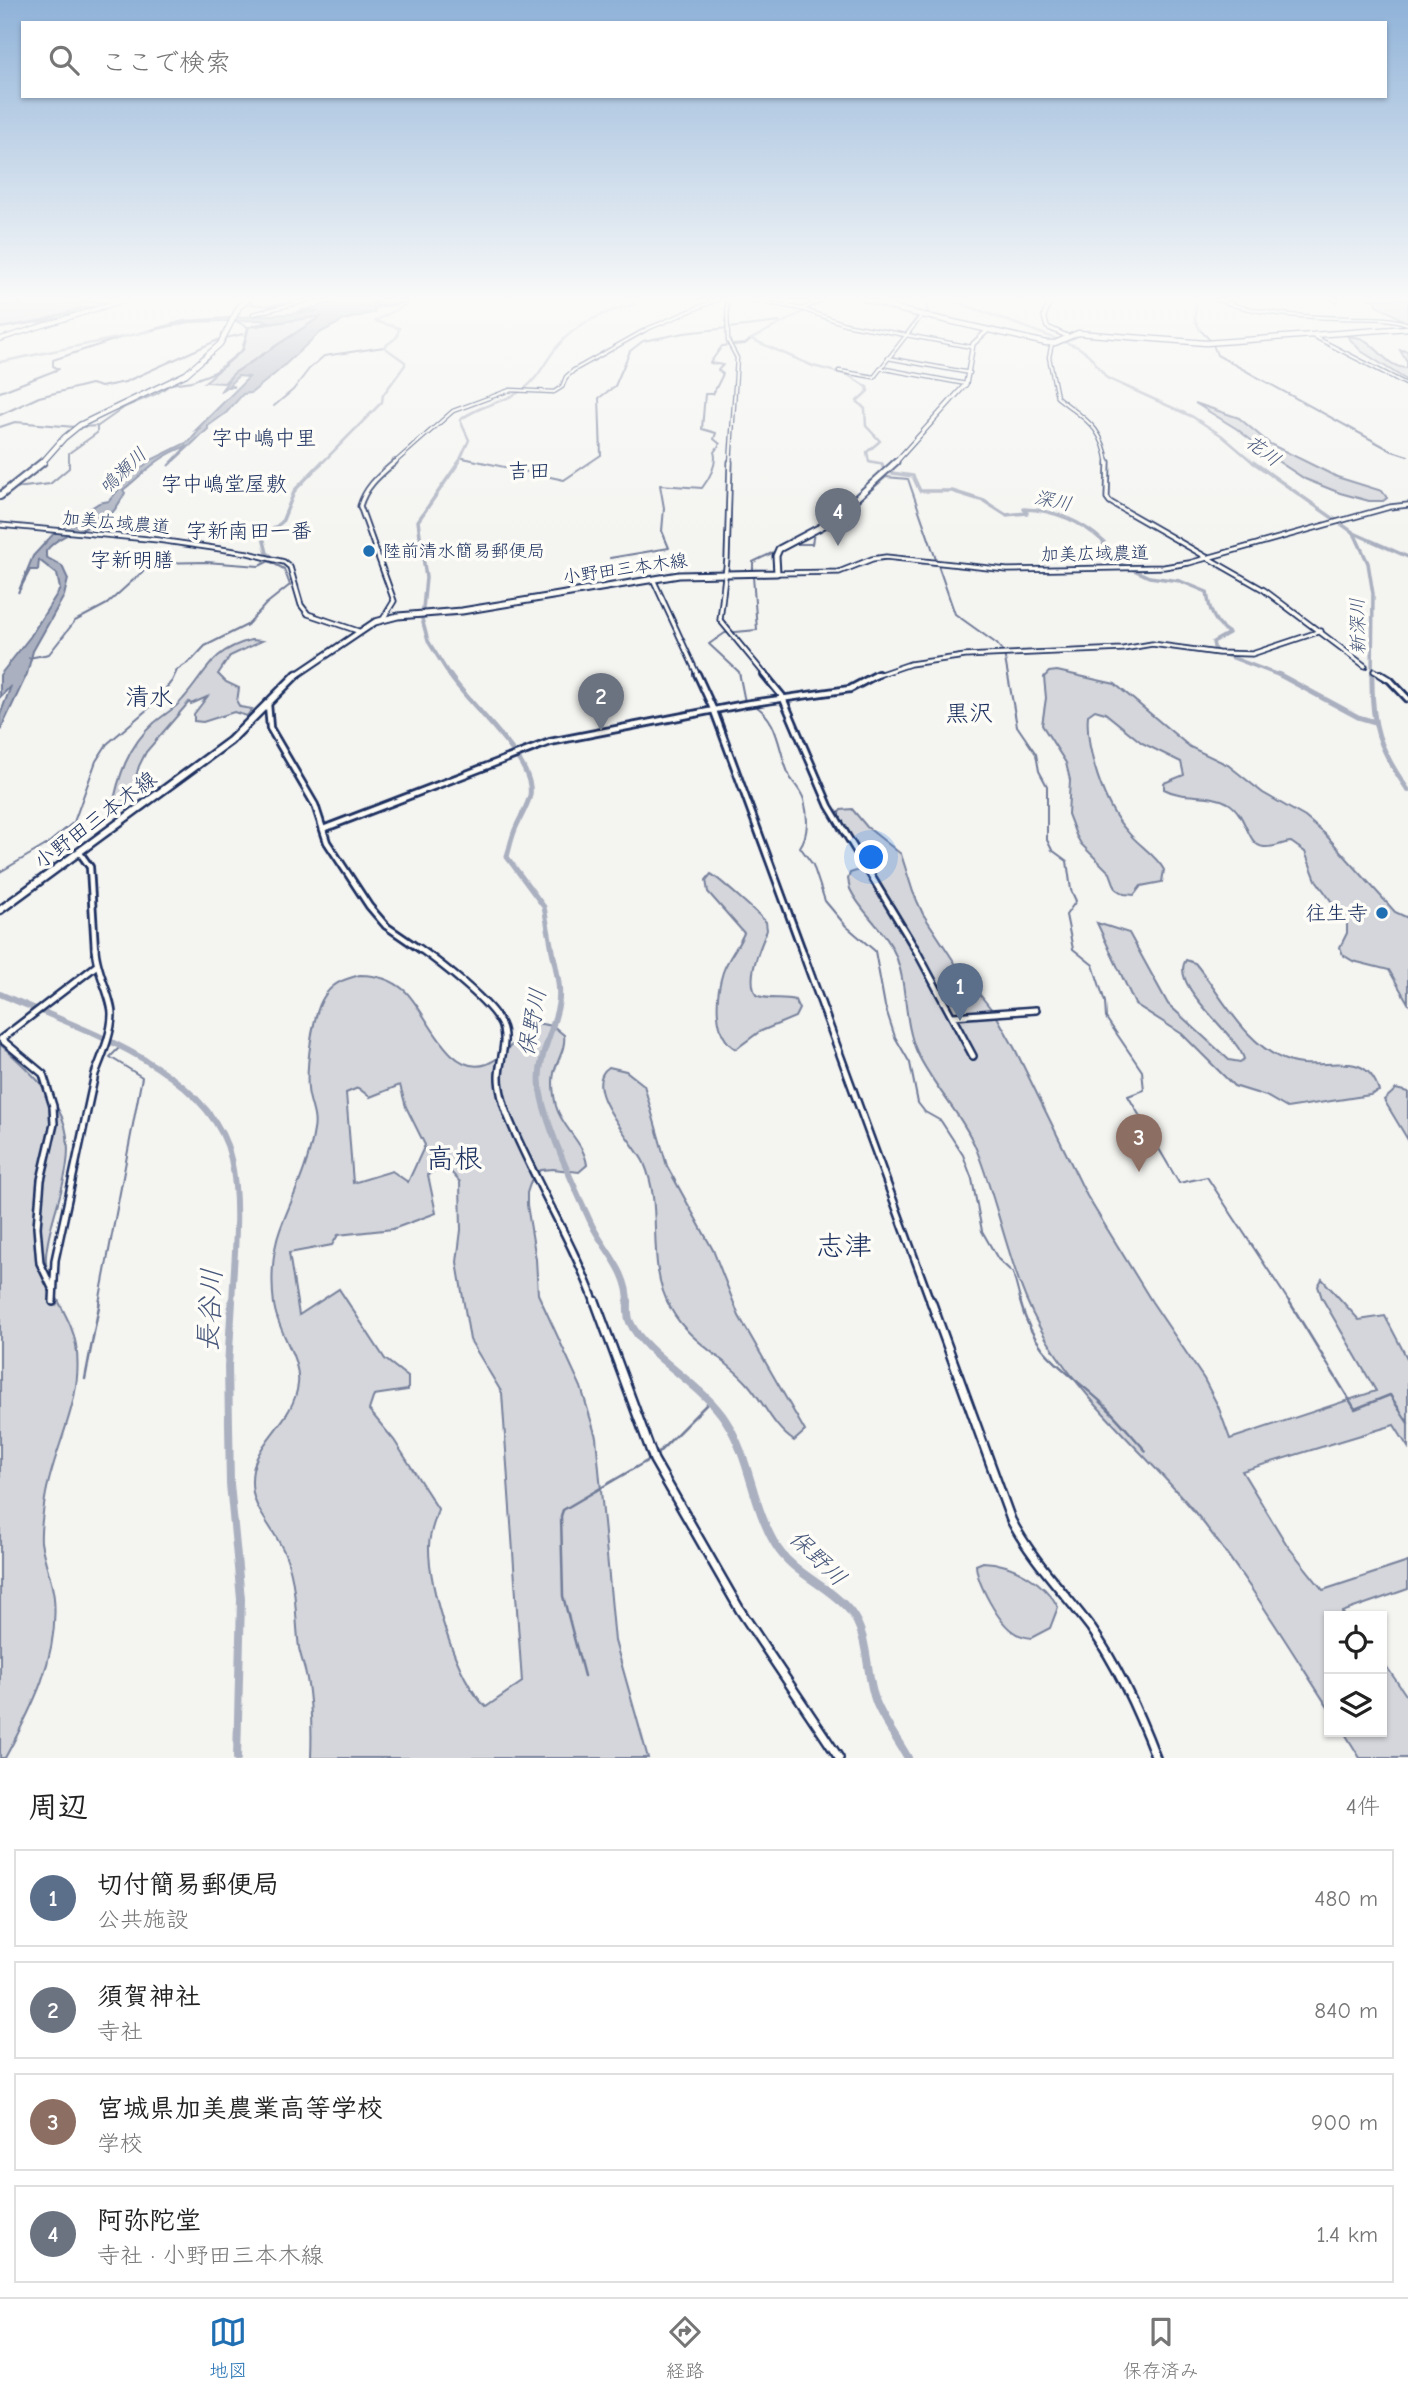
<!DOCTYPE html>
<html lang="ja">
<head>
<meta charset="utf-8">
<style>
  body { margin:0; font-family:"Comic Neue","Klee One",sans-serif; background:#f2f2f2; color:#222 }
  .controls { position:absolute; right:21px; bottom:21px; display:grid; overflow:hidden; border-radius:0px; box-shadow:0 2px 5px #0004 }
  .controls button { width:63px; height:63px; display:grid; place-items:center; padding:0; border:0; border-bottom:2px solid #e0e0e0; background:#fff; color:#222; font:35px sans-serif }
  .you { position:absolute; left:872px; top:858px; width:24px; height:24px; margin:-18px; border:5px solid #fff; border-radius:50%; background:#1a73e8; box-shadow:0 0 0 10px #1a73e833 }
  .badge { display:grid; place-items:center; width:46px; height:46px; border-radius:50%; background:#1f6fb2; color:#fff; font-size:23px; font-weight:700 }
  .pin { position:absolute; translate:-50% -58px; filter:drop-shadow(0 2px 4px #0008) }
  .pin::after { content:''; position:absolute; top:37px; width:24px; height:21px; background:inherit; clip-path:polygon(0 0,100% 0,50% 100%) }
  .list { margin:0; padding:0; list-style:none }
  h2 { display:flex; justify-content:space-between; align-items:center; height:91px; margin:0; padding:0 28px; font-size:30px }
  h2 small { font-size:23px; font-weight:400; color:#767676 }
  .list li { display:grid; grid-template-columns:46px 1fr auto; gap:21px; align-items:center; box-sizing:border-box; height:98px; margin:0 14px 14px; padding:0 14px; border:2px solid #e0e0e0; border-radius:0px }
  .list b { display:block; font-size:26px; white-space:nowrap }
  .list p { margin:0; font-size:23px; white-space:nowrap; color:#767676 }
  .list em { font-size:23px; font-style:normal; color:#767676 }
  .icon { flex:none; width:38px; height:38px; fill:none; stroke:currentColor; stroke-width:2; stroke-linecap:round; stroke-linejoin:round }
  .map { position:relative; flex:none; width:1408px; height:1758px; overflow:hidden }
  .search { position:absolute; background:#fff; box-shadow:0 2px 5px #0004; left:21px; right:21px; top:21px; height:77px; display:flex; align-items:center; gap:18px; box-sizing:border-box; padding:0 24px; border-radius:0px; color:#767676; font-size:26px }
  .sheet { height:539px; background:#fff }
  nav { display:flex; justify-content:space-around; align-items:center; box-sizing:border-box; height:98px; border-top:2px solid #e0e0e0; background:#fff; font-size:19px; color:#767676 }
  nav a { display:grid; justify-items:center; gap:4px }
  nav .on { color:#1f6fb2 }
  .map>svg:first-child { display:block }
  .green { fill:#d4d6db; stroke:#78829c; stroke-width:2; fill-rule:evenodd }
  .water { fill:#aab0bf; stroke:#717c98; stroke-width:2 }
  .lines { fill:none; stroke-linecap:round; stroke-linejoin:round }
  .stream-far1 { stroke:#717c98; stroke-width:2 }
  .stream { stroke:#717c98; stroke-width:2.5 }
  .river-far4 { stroke:#aab0bf; stroke-width:2.5 }
  .river-far3 { stroke:#aab0bf; stroke-width:3.5 }
  .river-far2 { stroke:#aab0bf; stroke-width:5 }
  .river-far1 { stroke:#aab0bf; stroke-width:6 }
  .river { stroke:#aab0bf; stroke-width:8 }
  .minor-far4-casing { stroke:#1b2f5e; stroke-width:5 }
  .minor-far3-casing { stroke:#1b2f5e; stroke-width:7 }
  .minor-far2-casing { stroke:#1b2f5e; stroke-width:10 }
  .minor-far1-casing { stroke:#1b2f5e; stroke-width:10 }
  .minor-casing { stroke:#1b2f5e; stroke-width:12 }
  .major-far2-casing { stroke:#1b2f5e; stroke-width:6 }
  .major-far1-casing { stroke:#1b2f5e; stroke-width:9 }
  .major-casing { stroke:#1b2f5e; stroke-width:11 }
  .highway-far1-casing { stroke:#1b2f5e; stroke-width:7 }
  .highway-casing { stroke:#1b2f5e; stroke-width:10 }
  .minor-far4 { stroke:#fdfcf7; stroke-width:2.5 }
  .minor-far3 { stroke:#fdfcf7; stroke-width:3.5 }
  .minor-far2 { stroke:#fdfcf7; stroke-width:4.5 }
  .minor-far1 { stroke:#fdfcf7; stroke-width:5 }
  .minor { stroke:#fdfcf7; stroke-width:7 }
  .major-far2 { stroke:#fdfcf7; stroke-width:3.5 }
  .major-far1 { stroke:#fdfcf7; stroke-width:5 }
  .major { stroke:#fdfcf7; stroke-width:6 }
  .highway-far1 { stroke:#fdfcf7; stroke-width:4.5 }
  .highway { stroke:#fdfcf7; stroke-width:6 }
  .poi-dot { fill:#1f6fb2; stroke:#fdfcf7; stroke-width:2.5 }
  .labels { text-anchor:middle; dominant-baseline:central; stroke-width:7; stroke-linejoin:round; paint-order:stroke }
  .far-street-label { font-size:18px; fill:#1b2f5e; stroke:#fdfcf7 }
  .far-poi-label { font-size:18px; fill:#1b2f5e; stroke:#fdfcf7; text-anchor:start }
  .far-water-label { font-size:19px; font-style:italic; fill:#46567b; stroke:#fdfcf7 }
  .far-quarter-label { font-size:21px; fill:#1b2f5e; stroke:#fdfcf7 }
  .street-label { font-size:21px; fill:#1b2f5e; stroke:#fdfcf7 }
  .poi-label { font-size:21px; fill:#1b2f5e; stroke:#fdfcf7; text-anchor:end }
  .water-label { font-size:23px; font-style:italic; fill:#46567b; stroke:#fdfcf7 }
  .quarter-label { font-size:24px; fill:#1b2f5e; stroke:#fdfcf7 }
  .near-quarter-label { font-size:28px; fill:#1b2f5e; stroke:#fdfcf7 }
  .near-water-label { font-size:28px; font-style:italic; fill:#46567b; stroke:#fdfcf7 }
</style>
</head>
<body>
<div class="map">
<svg width="1408" height="1758" viewBox="0 0 1408 1758">
  <rect width="100%" height="100%" fill="#f4f4f1"/>
  <filter id="ink" filterUnits="userSpaceOnUse"><feTurbulence type="fractalNoise" baseFrequency=".0143" numOctaves="2"/><feDisplacementMap in="SourceGraphic" scale="14" xChannelSelector="R" yChannelSelector="G"/><feConvolveMatrix kernelMatrix="1 2 1 2 8 2 1 2 1" color-interpolation-filters="sRGB"/></filter>
  <g filter="url(#ink)">
    <g class="green">
      <path d="M36 299 117 303 102 310 60 315 45 321 0 328V305L22 304Z"/>
      <path d="M1367 299H1408V323L1377 305 1376 299Z"/>
      <path d="M321 316 234 373 224 383 205 382 243 350 249 327Z"/>
      <path d="M1348 337C1376 334 1380 367 1407 368V362L1400 350 1408 351V381L1361 351Z"/>
      <path d="M1195 403 1239 418 1270 444 1337 477 1382 491 1387 498 1383 501H1369L1340 493 1305 479 1276 460 1237 429Z"/>
      <path d="M251 640 262 641 230 656 218 674 226 682 239 688 237 702 240 707 252 709 247 716 234 712 203 722 194 721V714L207 697 191 704 189 702 146 752 139 766 129 802 120 810H112C118 777 128 746 154 723 163 715 175 709 183 699 208 671 210 651 251 640Z"/>
      <path d="M1057 671 1115 684 1190 747 1228 765 1263 793 1305 817 1325 834 1395 912 1408 918V1003L1389 970 1353 961 1343 955 1340 947 1347 933V923L1316 880 1305 852 1291 842C1282 843 1273 848 1264 847 1246 845 1248 815 1228 803 1208 792 1184 800 1164 789V783L1184 775 1181 762 1142 743 1105 713 1095 710 1088 715C1085 749 1104 806 1127 831 1138 845 1156 855 1164 870L1162 882 1141 886 1134 895 1124 894 1116 889 1110 873 1081 844 1076 835 1068 814 1070 780 1066 763 1042 725 1046 698 1044 677 1049 672Z"/>
      <path d="M852 809 867 827 901 854 913 892 923 914 957 966 996 1015 1015 1049 1087 1196 1152 1302 1204 1379 1218 1406 1230 1439 1376 1391 1322 1298 1318 1286 1322 1279 1359 1320 1385 1316 1408 1360V1447L1394 1425 1242 1471 1287 1545 1323 1590 1408 1562V1589L1342 1612 1345 1616H1329V1709C1287 1644 1247 1577 1198 1516 1149 1456 1088 1407 1047 1340 1011 1282 1002 1214 977 1151 963 1115 933 1087 917 1052 903 1021 908 985 895 954 885 929 861 913 850 889L848 879 850 873 866 868 868 863C862 844 834 843 836 817L841 810Z"/>
      <path d="M711 874C716 876 761 916 766 922L767 930C760 949 746 976 756 995 769 1001 782 996 795 1000L799 1009 795 1017 759 1032 736 1049C712 1036 716 994 723 972 728 958 738 947 744 933L708 892 706 880Z"/>
      <path d="M1097 923 1129 933 1168 1004 1229 1060 1240 1062 1244 1059C1237 1034 1168 985 1186 960L1195 963C1223 997 1246 1048 1291 1062 1323 1072 1366 1046 1379 1091L1370 1095 1287 1108 1266 1096 1234 1086 1182 1034 1135 1004Z"/>
      <path d="M360 975C377 975 391 979 404 990 427 1010 447 1078 487 1064 508 1056 517 1033 536 1023L553 1026 564 1035C566 1049 557 1060 554 1073 552 1082 554 1097 556 1106 562 1128 584 1142 587 1165L579 1172 553 1169 541 1170 533 1175 527 1193V1205L536 1259 538 1294 581 1387 596 1437 615 1641 648 1758H311C312 1732 312 1705 307 1679 305 1668 301 1658 299 1648 295 1618 297 1588 287 1559 280 1536 257 1515 253 1493 244 1443 293 1428 298 1384 301 1357 277 1332 274 1304 271 1282 272 1252 280 1230 292 1198 309 1165 314 1130 317 1115 309 1103 308 1089 306 1067 312 1019 322 1000 331 983 342 980 360 975ZM400 1085 406 1107 425 1145 408 1182 392 1171 353 1183 346 1093 358 1088 370 1097ZM439 1168 451 1172 460 1182 461 1230 457 1262 470 1340 502 1393 522 1682 486 1707C456 1679 428 1587 429 1546 429 1534 435 1521 438 1509L394 1440 369 1410 374 1395 408 1390V1377L385 1359 339 1289 299 1315 289 1253 332 1245 338 1235 393 1229 436 1213 428 1175Z"/>
      <path d="M0 1044C24 1066 56 1093 65 1126 77 1170 49 1213 46 1256 44 1289 71 1313 76 1345 85 1401 53 1447 45 1499 43 1513 40 1528 41 1542 44 1561 52 1579 54 1598 59 1657 32 1708 5 1758H0Z"/>
      <path d="M609 1067 626 1071 644 1085 667 1166 713 1250 739 1316 805 1431 794 1441C772 1426 764 1402 747 1383 723 1356 689 1342 671 1309 644 1262 665 1211 644 1163 634 1141 579 1087 609 1067Z"/>
      <path d="M1396 1089 1408 1092V1140L1384 1100Z"/>
      <path d="M983 1562C1012 1563 1045 1582 1058 1607L1050 1628 1031 1638C1026 1637 1019 1636 1015 1633 999 1624 977 1583 976 1565Z"/>
      <path d="M1382 1660 1408 1698V1758H1360L1344 1732H1382Z"/>
    </g>
    <path class="water" d="M347 299H377L378 302 371 304 379 305 428 299 374 308 375 312 344 320 318 334 276 373 251 393 243 394 226 413 208 426V429L168 466 187 446C156 457 147 471 123 490L125 493C121 500 116 510 109 516 92 531 64 528 46 551V557L62 566 68 579 64 596 33 651 27 674 0 731V715L11 686 0 697V675L30 637 60 589 57 574 39 560 38 570H30L18 593 33 556 58 529 99 503 109 501 123 484 149 461 190 441 200 429 196 430 249 377 238 376 229 385 235 387H226L220 392 233 374 322 316 254 326H252L268 322 261 320 190 322 140 333 183 321 314 312 318 310 296 312Z"/>
    <g class="lines">
      <g class="stream-far1">
        <path d="M251 299V304L269 306 302 299"/>
        <path d="M919 299 926 303 928 314"/>
        <path d="M0 328 43 320 82 308 99 307"/>
        <path d="M1200 330 1212 342 1217 355 1392 451 1408 456"/>
        <path d="M906 333 917 317"/>
        <path d="M226 338 243 334"/>
        <path d="M0 392 59 369 53 366V360L123 337"/>
        <path d="M274 406 293 390 309 369 324 356 384 347"/>
        <path d="M0 415 39 397 91 384 101 387 125 382 220 339"/>
        <path d="M0 427 15 422 75 427"/>
        <path d="M80 427 98 426 125 407 158 393 171 384 192 381 215 372 242 350 248 327 234 320"/>
        <path d="M463 458 564 480 601 455 599 398 615 386 630 351 643 341 684 333 780 322"/>
        <path d="M15 488 50 484 69 468V453L97 433V427"/>
        <path d="M833 523 886 477 908 479 955 614 997 644 1004 653 1017 726 1036 754 1039 771 1047 786V840L1052 850 1067 861 1071 890 1076 901 1066 915 1073 949 1093 965 1105 1002 1106 1018 1142 1071 1144 1090 1128 1096 1179 1183 1207 1177 1290 1303"/>
        <path d="M792 544H812L814 533 825 528"/>
        <path d="M610 558 669 548 662 531 664 508 660 485 702 488C709 479 718 463 714 452L720 444 714 439 716 433 702 429 705 394H713L723 374 718 370 723 365 710 363 722 346 745 344 751 339"/>
        <path d="M753 570V562L774 552"/>
        <path d="M745 702 739 672 709 644 725 633 757 630 753 576"/>
        <path d="M754 705C780 720 778 753 790 777 794 784 802 792 804 800 808 815 809 834 800 847L813 865 825 901 846 926 875 951 885 1006 895 1037 910 1063 918 1103 925 1112 941 1121 963 1155 972 1179 982 1231 998 1259 1013 1273 1021 1303"/>
        <path d="M0 872 46 845 74 822 96 761 107 744 149 708 172 681 177 670 192 660 205 646 247 625 266 604 290 585 284 569 269 561 259 566 206 562 152 563 107 604 75 621 49 654 29 658"/>
        <path d="M99 1303 142 1077 110 1057 120 1047"/>
      </g>
      <g class="stream">
        <path d="M1020 1301C1034 1355 1063 1367 1101 1402 1117 1417 1131 1435 1146 1451"/>
        <path d="M1289 1301 1355 1409 1390 1395 1408 1423"/>
        <path d="M85 1379 100 1301"/>
        <path d="M656 1455 711 1400"/>
        <path d="M584 1676 563 1596 561 1516 563 1510 652 1458"/>
      </g>
      <g class="river-far4">
        <path d="M828 299 751 339 813 366 848 375 867 387 868 391 857 401 865 409 866 426 880 441 867 452 869 462 882 464"/>
        <path d="M949 299 1078 347 1089 355 1107 378 1193 417 1221 435 1255 464"/>
        <path d="M1196 299 1195 320 1200 330"/>
        <path d="M0 362 151 331"/>
        <path d="M321 464 382 402 383 395 405 365V362L384 347 397 337 399 328 375 321 409 303"/>
        <path d="M458 464 469 440 460 420C479 405 503 403 523 390 538 379 545 362 556 348 576 322 605 312 635 304"/>
      </g>
      <g class="river-far3">
        <path d="M871 462 882 464 885 472 913 476 920 491H952L984 501 1006 515 1027 513 1024 509C1055 510 1081 521 1104 542L1102 551 1110 559 1149 577 1180 581 1207 592C1209 609 1214 624 1229 633L1213 642 1215 651 1281 676"/>
        <path d="M1253 462 1354 533 1408 557"/>
        <path d="M1354 533 1368 563 1373 594 1372 676"/>
        <path d="M269 561 271 556 267 553 263 537 282 522 295 490 322 462"/>
        <path d="M450 676 428 641 422 619 426 578 418 521 459 462"/>
      </g>
      <g class="river-far2">
        <path d="M449 674C469 705 536 761 530 795 528 805 521 816 517 825 512 835 510 846 507 857L544 907 552 950"/>
        <path d="M1278 674 1358 717 1375 722"/>
        <path d="M1372 674C1371 725 1379 749 1408 790"/>
      </g>
      <g class="river-far1">
        <path d="M552 948C555 967 562 987 558 1006 550 1044 532 1063 543 1104 553 1141 575 1188 591 1223 604 1251 628 1270 628 1303"/>
        <path d="M0 994C75 1027 212 1069 231 1159 241 1206 234 1255 232 1303"/>
      </g>
      <g class="river">
        <path d="M232 1301 228 1366 230 1484 241 1599 237 1758"/>
        <path d="M628 1301C628 1308 627 1316 630 1322 645 1356 703 1384 726 1421 750 1458 752 1505 775 1544 792 1574 829 1585 850 1611 870 1636 865 1674 876 1702 884 1722 898 1740 908 1758"/>
      </g>
      <defs>
        <g id="minor-far4">
          <path d="M727 299 728 341 737 358 730 464"/>
          <path d="M748 299 802 309 845 324 972 347"/>
          <path d="M1215 299C1254 314 1302 317 1344 318 1366 319 1387 316 1408 324"/>
          <path d="M1333 299 1336 300"/>
          <path d="M802 309 823 299"/>
          <path d="M253 314 313 299"/>
          <path d="M1311 335 1408 385"/>
          <path d="M1052 343 1049 357 1057 397C1084 419 1103 426 1108 464"/>
          <path d="M888 358 970 373"/>
          <path d="M880 368 966 384"/>
          <path d="M839 371 874 377 922 315"/>
          <path d="M393 464 453 411 510 390 554 392 562 387 566 377 574 370 647 329 719 299"/>
        </g>
        <g id="minor-far3">
          <path d="M730 462 727 559 720 620 766 676"/>
          <path d="M1108 462 1107 498 1110 502 1264 590 1365 666"/>
          <path d="M0 525 158 540 248 553 284 562 290 567 301 605 308 614 358 631"/>
          <path d="M777 573 839 572 872 559 886 557 1007 570 1164 567 1189 563 1390 507 1408 505"/>
          <path d="M653 579 698 676"/>
          <path d="M383 619 394 601 360 506C366 486 379 476 395 462"/>
          <path d="M1374 671 1383 676"/>
          <path d="M875 676 910 664 965 656 1123 649 1152 644 1218 653 1252 654 1321 631"/>
        </g>
        <g id="minor-far2">
          <path d="M697 674 714 711 802 950"/>
          <path d="M764 674 782 696 829 806 916 950"/>
          <path d="M1380 674 1390 680 1408 699"/>
          <path d="M268 704 270 728 315 805 327 842 369 906 386 926 421 950"/>
          <path d="M323 829 550 742 745 704 850 689 878 674"/>
          <path d="M80 853 90 867 95 950"/>
        </g>
        <g id="minor-far1">
          <path d="M419 948C440 963 490 1001 501 1024 509 1040 499 1061 499 1077 499 1088 503 1104 507 1114 533 1179 571 1238 595 1303"/>
          <path d="M801 948 931 1303"/>
          <path d="M915 948 973 1056"/>
          <path d="M953 1016 1036 1010"/>
          <path d="M52 1288 40 1263 37 1227 41 1180 54 1124 53 1106 43 1074 1 1039 96 966"/>
          <path d="M53 1302 55 1260 95 1074C102 1056 112 1033 112 1014 112 997 96 972 95 948"/>
        </g>
        <g id="minor">
          <path d="M595 1301 654 1460 740 1610 839 1758"/>
          <path d="M931 1301 1011 1520C1032 1560 1064 1592 1091 1628 1119 1668 1139 1713 1156 1758"/>
        </g>
        <g id="major-far2">
          <path d="M1051 299 1044 316 1047 327 1067 336"/>
          <path d="M0 339 128 299"/>
          <path d="M894 464 966 384 973 344 987 331"/>
        </g>
        <path id="major-far1" d="M295 676 375 622 398 616 462 611 679 575 777 573 776 556 779 549 830 522 896 462"/>
        <path id="major" d="M0 910 230 741 297 674"/>
        <g id="highway-far1">
          <path d="M865 299 905 311 1046 343H1055L1078 333 1206 343 1408 328"/>
          <path d="M41 464 64 438 80 425 186 374 220 344 239 307 249 299"/>
        </g>
        <path id="highway" d="M0 496 43 462"/>
      </defs>
      <use href="#minor-far4" class="minor-far4-casing"/>
      <use href="#minor-far3" class="minor-far3-casing"/>
      <use href="#minor-far2" class="minor-far2-casing"/>
      <use href="#minor-far1" class="minor-far1-casing"/>
      <use href="#minor" class="minor-casing"/>
      <use href="#major-far2" class="major-far2-casing"/>
      <use href="#major-far1" class="major-far1-casing"/>
      <use href="#major" class="major-casing"/>
      <use href="#highway-far1" class="highway-far1-casing"/>
      <use href="#highway" class="highway-casing"/>
      <use href="#minor-far4" class="minor-far4"/>
      <use href="#minor-far3" class="minor-far3"/>
      <use href="#minor-far2" class="minor-far2"/>
      <use href="#minor-far1" class="minor-far1"/>
      <use href="#minor" class="minor"/>
      <use href="#major-far2" class="major-far2"/>
      <use href="#major-far1" class="major-far1"/>
      <use href="#major" class="major"/>
      <use href="#highway-far1" class="highway-far1"/>
      <use href="#highway" class="highway"/>
    </g>
  </g>
  <linearGradient id="sky" x2="0" y2="1"><stop stop-color="#8fb2d8"/><stop offset="0.55" stop-color="#fafaf9"/><stop offset="1" stop-color="#fafaf9" stop-opacity="0"/></linearGradient>
  <rect width="1408" height="545" fill="url(#sky)"/>
  <g class="poi-dot">
    <circle cx="369" cy="551" r="7"/>
    <circle cx="1382" cy="913" r="7"/>
  </g>
  <g class="labels">
    <g class="far-street-label">
      <text transform="translate(116 523) rotate(5)">加美広域農道</text>
      <text transform="translate(1095 554) rotate(-1)">加美広域農道</text>
      <text transform="translate(625 569) rotate(-8)">小野田三本木線</text>
    </g>
    <g class="far-poi-label">
      <text x="383" y="551">陸前清水簡易郵便局</text>
    </g>
    <g class="far-water-label">
      <text transform="translate(1263 451) rotate(37)">花川</text>
      <text transform="translate(123 471) rotate(-44)">鳴瀬川</text>
      <text transform="translate(1053 501) rotate(12)">深川</text>
      <text transform="translate(1358 626) rotate(-91)">新深川</text>
    </g>
    <g class="far-quarter-label">
      <text x="264" y="438">字中嶋中里</text>
      <text x="529" y="471">吉田</text>
      <text x="224" y="484">字中嶋堂屋敷</text>
      <text x="249" y="531">字新南田一番</text>
      <text x="132" y="560">字新明膳</text>
    </g>
    <g class="street-label">
      <text transform="translate(95 820) rotate(-37)">小野田三本木線</text>
    </g>
    <g class="poi-label">
      <text x="1368" y="913">往生寺</text>
    </g>
    <g class="water-label">
      <text transform="translate(532 1022) rotate(-79)">保野川</text>
      <text transform="translate(818 1558) rotate(44)">保野川</text>
    </g>
    <g class="quarter-label">
      <text x="149" y="697">清水</text>
      <text x="969" y="713">黒沢</text>
    </g>
    <g class="near-quarter-label">
      <text x="454" y="1159">高根</text>
      <text x="844" y="1246">志津</text>
    </g>
    <g class="near-water-label">
      <text transform="translate(210 1310) rotate(-87)">長谷川</text>
    </g>
  </g>
</svg>
<div class="controls">
<button><svg class="icon" aria-label="locate" viewBox="0 0 24 24"><circle cx="12" cy="12" r="6"/><path d="M12 2v4M12 18v4M2 12h4M18 12h4"/></svg></button>
<button><svg class="icon" aria-label="layers" viewBox="0 0 24 24"><path d="M12 4l9 5-9 5-9-5zM3 14l9 5 9-5"/></svg></button>
</div>
<div class="you"></div>
<div class="pin badge" style="left:960px;top:1021px;background:#5c6f8a">1</div>
<div class="pin badge" style="left:601px;top:731px;background:#6b7280">2</div>
<div class="pin badge" style="left:1139px;top:1172px;background:#8d6e63">3</div>
<div class="pin badge" style="left:838px;top:546px;background:#6b7280">4</div>
<div class="search"><svg class="icon" aria-label="search" viewBox="0 0 24 24"><circle cx="10" cy="10" r="6"/><path d="M15 15l6 6"/></svg>ここで検索</div>
</div>
<section class="sheet">
<h2>周辺<small>4件</small></h2>
<ul class="list">
<li><span class="badge" style="background:#5c6f8a">1</span><div><b>切付簡易郵便局</b><p>公共施設</p></div><em>480 m</em></li>
<li><span class="badge" style="background:#6b7280">2</span><div><b>須賀神社</b><p>寺社</p></div><em>840 m</em></li>
<li><span class="badge" style="background:#8d6e63">3</span><div><b>宮城県加美農業高等学校</b><p>学校</p></div><em>900 m</em></li>
<li><span class="badge" style="background:#6b7280">4</span><div><b>阿弥陀堂</b><p>寺社 · 小野田三本木線</p></div><em>1.4 km</em></li>
</ul>
</section>
<nav>
<a class="on"><svg class="icon" aria-label="map" viewBox="0 0 24 24"><path d="M3 6l6-2 6 2 6-2v14l-6 2-6-2-6 2zM9 4v14M15 6v14"/></svg>地図</a>
<a><svg class="icon" aria-label="directions" viewBox="0 0 24 24"><path d="M12 3l9 9-9 9-9-9zM9 14v-3h6M13 9l2 2-2 2"/></svg>経路</a>
<a><svg class="icon" aria-label="saved" viewBox="0 0 24 24"><path d="M7 4h10v16l-5-4-5 4z"/></svg>保存済み</a>
</nav>
</body>
</html>
